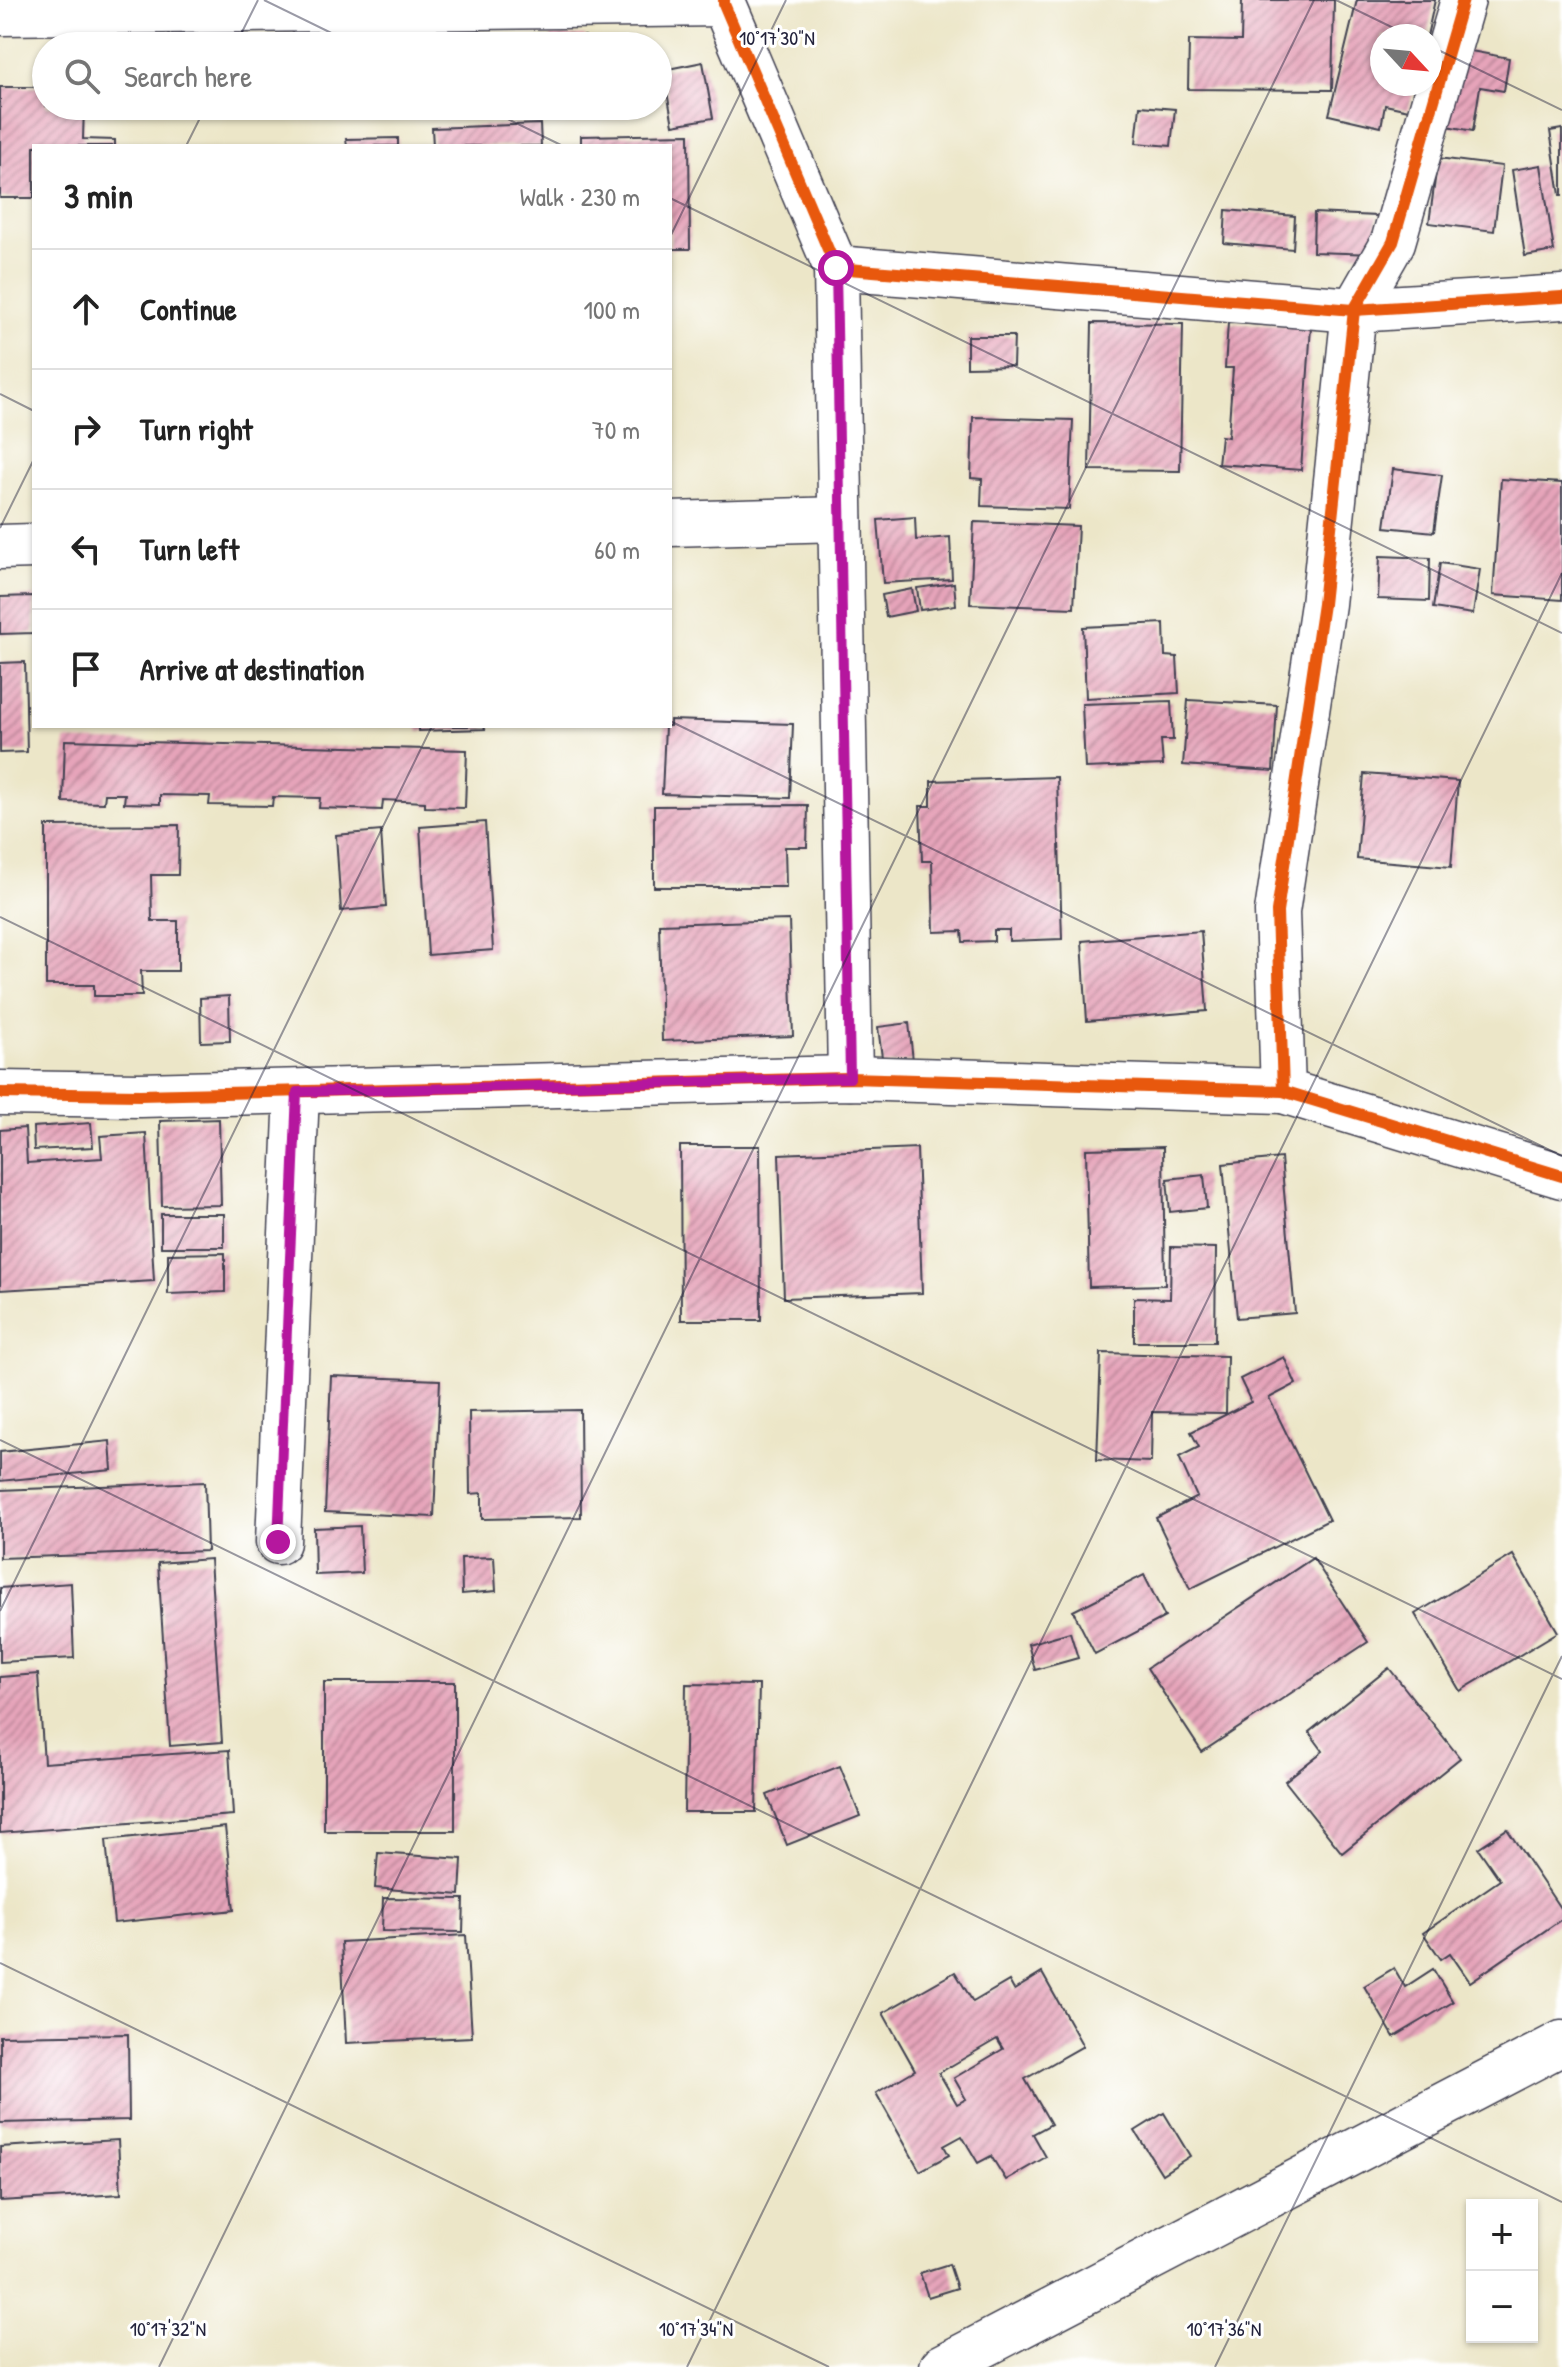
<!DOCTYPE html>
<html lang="en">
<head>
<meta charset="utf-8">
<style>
  body { margin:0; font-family:"Patrick Hand",sans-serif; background:#f6f6f6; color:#222 }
  .controls { position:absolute; right:24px; bottom:24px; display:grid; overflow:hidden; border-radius:0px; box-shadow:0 2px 6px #0004 }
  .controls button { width:72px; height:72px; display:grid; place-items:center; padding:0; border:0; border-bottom:2px solid #e0e0e0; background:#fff; color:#222; font:40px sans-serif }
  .compass { position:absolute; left:1370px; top:24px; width:72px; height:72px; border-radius:50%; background:#fff; box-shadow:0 2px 6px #0004; rotate:116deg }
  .stop { position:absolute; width:24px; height:24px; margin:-18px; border:6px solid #b5179e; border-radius:50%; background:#fff }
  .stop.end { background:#b5179e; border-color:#fff; box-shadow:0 2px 8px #0008 }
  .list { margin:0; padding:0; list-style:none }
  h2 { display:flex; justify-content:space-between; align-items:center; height:104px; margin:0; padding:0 32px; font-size:34px }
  h2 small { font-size:26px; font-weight:400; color:#767676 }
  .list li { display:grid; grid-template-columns:52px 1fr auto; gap:24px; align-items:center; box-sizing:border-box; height:120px; padding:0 32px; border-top:2px solid #e0e0e0 }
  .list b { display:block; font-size:30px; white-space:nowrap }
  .list em { font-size:26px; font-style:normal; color:#767676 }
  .icon { flex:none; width:44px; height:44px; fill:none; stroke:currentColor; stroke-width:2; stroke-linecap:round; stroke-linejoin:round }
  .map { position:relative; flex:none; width:1562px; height:2367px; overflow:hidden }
  .search { position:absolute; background:#fff; box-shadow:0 2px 6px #0004; left:32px; top:32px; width:640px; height:88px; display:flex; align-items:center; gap:20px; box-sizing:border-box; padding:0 28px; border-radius:44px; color:#767676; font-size:30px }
  .panel { position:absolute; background:#fff; box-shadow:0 2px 6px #0004; left:32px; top:144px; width:640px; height:584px; border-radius:0px }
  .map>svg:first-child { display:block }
  .building { fill:url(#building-hatch); fill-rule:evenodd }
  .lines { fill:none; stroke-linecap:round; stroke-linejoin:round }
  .minor-casing { stroke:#403f50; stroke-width:47 }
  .minor { stroke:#fff; stroke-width:44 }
  .cycleway-casing { stroke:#fff; stroke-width:17 }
  .cycleway { stroke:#e8590c; stroke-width:12 }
  .route { stroke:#b5179e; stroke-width:10 }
  .ticks { fill:none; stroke:#22223b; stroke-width:2; stroke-opacity:0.45 }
  .ticks-label { font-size:20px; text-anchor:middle; fill:#22223b; stroke:#fff; stroke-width:6; stroke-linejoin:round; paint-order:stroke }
</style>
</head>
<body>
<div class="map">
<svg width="1562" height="2367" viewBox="0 0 1562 2367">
  <defs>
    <pattern id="building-hatch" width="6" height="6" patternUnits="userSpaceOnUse" patternTransform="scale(2)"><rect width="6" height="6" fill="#e6a4ba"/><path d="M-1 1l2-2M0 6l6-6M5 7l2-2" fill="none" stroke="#ba8598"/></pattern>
  </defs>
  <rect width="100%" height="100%" fill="#fff"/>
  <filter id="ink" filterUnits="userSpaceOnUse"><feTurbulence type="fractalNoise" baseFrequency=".0125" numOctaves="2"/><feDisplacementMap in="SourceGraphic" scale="16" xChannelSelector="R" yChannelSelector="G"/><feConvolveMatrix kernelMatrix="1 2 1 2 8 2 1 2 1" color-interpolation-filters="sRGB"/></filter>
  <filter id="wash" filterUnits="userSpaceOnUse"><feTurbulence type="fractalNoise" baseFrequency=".006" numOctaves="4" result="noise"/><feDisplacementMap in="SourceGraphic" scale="32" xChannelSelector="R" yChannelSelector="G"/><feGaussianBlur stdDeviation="1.8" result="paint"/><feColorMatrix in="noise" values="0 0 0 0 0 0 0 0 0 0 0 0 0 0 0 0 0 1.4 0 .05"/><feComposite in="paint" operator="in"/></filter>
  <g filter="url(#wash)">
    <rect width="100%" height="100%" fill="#ece6c8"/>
    <g id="blocks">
      <g class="building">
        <path d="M1242 0H1334L1332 90 1188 89 1189 40 1241 41Z"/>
        <path d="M1357 0H1435L1427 36H1382V84H1415L1409 110 1385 105 1381 127 1329 115Z"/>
        <path d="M243 32 244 46H169V36Z"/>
        <rect x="551" y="36" width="34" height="10"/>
        <path d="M1460 49 1509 58 1504 91 1480 87 1473 131 1447 126Z"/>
        <path d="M703 62 713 118 673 125 663 70Z"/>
        <path d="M0 87H46V106H84L83 139 115 140V146H34V198H0Z"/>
        <path d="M1140 106 1175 109 1171 146 1136 143Z"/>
        <path d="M540 124 541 146H433L432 128Z"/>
        <path d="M1562 129V195H1560L1550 131Z"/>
        <path d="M689 134 690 249H670V146H581V136Z"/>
        <path d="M398 138V146H347L346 139Z"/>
        <path d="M1438 158 1502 166 1494 231 1429 223Z"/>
        <path d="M1541 165 1554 251 1525 256 1512 170Z"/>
        <path d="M1226 210 1295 216 1293 249 1224 243Z"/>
        <path d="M1314 213 1377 216 1376 254 1313 252Z"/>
        <path d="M1092 323 1183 324 1180 471 1089 470Z"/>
        <path d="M1228 323 1311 327 1301 470 1218 464 1221 436 1228 437 1233 368H1225Z"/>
        <path d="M967 336H1014L1013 366 967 367Z"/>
        <path d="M973 417 1073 420 1069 509 981 506 982 479 971 478Z"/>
        <path d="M1393 469 1442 475 1434 532 1385 527Z"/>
        <path d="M1501 479 1562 483V600L1493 595Z"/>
        <path d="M915 517 916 540 950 537 952 579 883 583 878 520Z"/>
        <path d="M974 522 1078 526 1074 608 970 604Z"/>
        <path d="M1380 556 1430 558 1429 601 1378 599Z"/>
        <path d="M1440 563 1480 569 1473 614 1433 608Z"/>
        <path d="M954 583 956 605 920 610 917 588Z"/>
        <path d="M912 589 916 611 886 617 882 595Z"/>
        <path d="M34 596V633L0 634V597Z"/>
        <path d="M1164 623 1165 656 1177 657 1179 693 1086 698 1083 627Z"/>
        <path d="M25 662 27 752 0 753V663Z"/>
        <path d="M1188 700 1277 705 1273 771 1183 765Z"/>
        <path d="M1171 701 1173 740H1161L1163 765 1085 768 1082 704Z"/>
        <path d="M670 720 793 724 790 798 662 794 665 726H670Z"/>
        <path d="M418 726H484L485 729 418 731Z"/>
        <path d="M65 740 467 750 465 808 425 807V802L383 800 382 810 319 808 320 798 273 797 272 806 209 805 210 796 160 795V804L124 803 125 794H105L104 803 63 802Z"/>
        <path d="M1364 774 1458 781 1451 867 1357 859Z"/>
        <path d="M1057 777 1062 939 1009 941V930H994V941L963 942 962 931 934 932 932 861H922L920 806H931V781Z"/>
        <path d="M808 805 807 847H785L786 887H654V806Z"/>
        <path d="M485 822 493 950 428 955 420 827Z"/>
        <path d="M179 825 178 875H151L152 921H178V971H141L142 996H94V985H46V826Z"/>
        <path d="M381 831 386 907 341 911 336 835Z"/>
        <path d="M789 920 793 1036 662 1041 659 924Z"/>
        <path d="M1201 931 1207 1011 1087 1021 1082 941Z"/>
        <path d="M229 996 230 1041 201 1042 200 998Z"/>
        <path d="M909 1023 913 1061 883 1065 878 1027Z"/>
        <path d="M219 1119 221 1205 162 1206 160 1121Z"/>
        <path d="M91 1123 93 1147 34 1150 33 1127Z"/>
        <path d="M25 1128 27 1163 102 1158 100 1136 146 1133 154 1281 0 1290V1130Z"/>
        <path d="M680 1146H760L761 1320H681Z"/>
        <path d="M1163 1147 1165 1285 1089 1287 1086 1149Z"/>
        <path d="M917 1148 922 1293 784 1298 779 1154Z"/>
        <path d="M1281 1158 1295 1313 1237 1318 1223 1164Z"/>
        <path d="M1204 1175 1207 1208 1170 1212 1167 1179Z"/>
        <rect x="161" y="1214" width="63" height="33"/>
        <path d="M1171 1247 1216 1248 1215 1342H1134V1298L1170 1299Z"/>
        <path d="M225 1253V1292L168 1294V1254Z"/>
        <path d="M1101 1353 1227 1356 1226 1413 1152 1412 1151 1462 1097 1460Z"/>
        <path d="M1284 1357 1296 1384 1269 1398 1329 1520 1190 1589 1156 1518 1197 1497 1179 1457 1199 1447 1191 1432 1251 1402 1240 1379Z"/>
        <path d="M331 1376 440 1380 434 1517 325 1512Z"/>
        <path d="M580 1410 581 1517 482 1519V1493L470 1494 469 1412Z"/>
        <path d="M110 1441 112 1470 0 1481V1452Z"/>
        <path d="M205 1482 207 1551 0 1558V1490Z"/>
        <path d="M360 1526 362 1573 315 1575 314 1528Z"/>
        <path d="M1513 1555 1558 1632 1460 1691 1415 1614Z"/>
        <path d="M494 1557 496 1591 462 1594 461 1558Z"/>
        <path d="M1313 1558 1368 1642 1202 1752 1147 1668Z"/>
        <path d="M210 1559 222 1742 170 1746 158 1563Z"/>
        <path d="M1144 1575 1165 1617 1095 1654 1073 1611Z"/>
        <path d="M71 1583 74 1658 0 1662V1588Z"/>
        <path d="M1070 1632 1078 1658 1035 1670 1028 1644Z"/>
        <path d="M1389 1668 1460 1758 1342 1853 1285 1781 1323 1751 1309 1732Z"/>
        <path d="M38 1674 44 1763 229 1750 233 1815 0 1833V1677Z"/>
        <rect x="324" y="1682" width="131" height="149"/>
        <path d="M686 1684 759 1685 756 1812H684Z"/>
        <path d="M840 1766 860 1816 787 1845 767 1795Z"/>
        <path d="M225 1827 234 1910 114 1923 106 1840Z"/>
        <path d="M1507 1829 1562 1911V1919L1470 1982 1450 1953 1441 1959 1423 1933 1500 1880 1478 1848Z"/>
        <path d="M378 1853 462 1859 460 1895 375 1888Z"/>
        <path d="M383 1898 464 1899 463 1932 382 1931Z"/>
        <path d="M466 1935 472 2037 346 2043 341 1942Z"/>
        <path d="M1394 1968 1405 1987 1433 1969 1453 2002 1394 2037 1364 1986Z"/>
        <path d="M955 1972 973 2002 1009 1981 1014 1990 1042 1973 1083 2046 1025 2079 1051 2124 1033 2134 1046 2157 1006 2180 991 2156 978 2163 962 2136 944 2146 949 2155 920 2171 876 2093 915 2070 883 2013ZM997 2039 1003 2049 954 2078 966 2099 957 2104 939 2073Z"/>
        <path d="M128 2034 129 2120 0 2123V2036Z"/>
        <path d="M1164 2113 1190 2156 1162 2174 1135 2131Z"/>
        <path d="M118 2140 121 2194 0 2201V2147Z"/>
        <path d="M949 2264 957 2288 928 2297 920 2273Z"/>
      </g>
    </g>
  </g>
  <g filter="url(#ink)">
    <use href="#blocks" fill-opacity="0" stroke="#403f50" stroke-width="2"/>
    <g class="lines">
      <defs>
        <g id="minor">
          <path d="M724 0V4L836 268 1354 310 1562 297"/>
          <path d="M1463 0 1393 242 1354 310 1323 604 1277 912 1283 1091 1562 1176"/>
          <path d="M0 13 724 4"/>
          <path d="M836 268 850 1078"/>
          <path d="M670 524 840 519"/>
          <path d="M0 547 34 546"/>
          <path d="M0 1093 140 1095 850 1078 1283 1091"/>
          <path d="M278 1542 297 1092"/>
          <path d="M942 2367 1562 2043"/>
        </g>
      </defs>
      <use href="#minor" class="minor-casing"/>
      <use href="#minor" class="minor"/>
      <defs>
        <g id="cycleway">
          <path d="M724 0V4L836 268 1354 310 1562 297"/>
          <path d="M1463 0 1393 242 1354 310 1323 604 1277 912 1283 1091 1562 1176"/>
          <path d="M0 1093 140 1095 850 1078 1283 1091"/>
        </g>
      </defs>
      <use href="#cycleway" class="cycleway-casing"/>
      <use href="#cycleway" class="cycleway"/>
    </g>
  </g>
  <g class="lines" filter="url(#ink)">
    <path class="route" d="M278 1542 297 1092 850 1078 836 268"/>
  </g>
  <path class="ticks" d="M264 0 358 46M1336 0 1410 36M235 46 258 0M1430 46 1562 110M481 106 563 146M186 146 206 106M670 198 1562 633M670 237 786 0M0 394 34 411M0 528 34 459M670 721 1562 1156M0 917 1562 1679M0 1440 1562 2202M0 1611 432 726M0 1963 829 2367M159 2367 1314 0M687 2367 1562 573M1215 2367 1562 1656"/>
  <g class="ticks-label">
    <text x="777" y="45">10°17'30"N</text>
    <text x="168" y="2336">10°17'32"N</text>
    <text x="696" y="2336">10°17'34"N</text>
    <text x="1224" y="2336">10°17'36"N</text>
  </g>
</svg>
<div class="controls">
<button>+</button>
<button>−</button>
</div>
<svg class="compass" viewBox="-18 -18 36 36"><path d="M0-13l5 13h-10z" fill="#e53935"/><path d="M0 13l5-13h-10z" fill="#767676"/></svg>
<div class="stop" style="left:836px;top:268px"></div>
<div class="stop end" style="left:278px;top:1542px"></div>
<div class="search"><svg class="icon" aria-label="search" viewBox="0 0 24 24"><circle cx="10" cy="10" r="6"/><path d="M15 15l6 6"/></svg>Search here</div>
<section class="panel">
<h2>3 min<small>Walk · 230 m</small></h2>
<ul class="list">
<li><svg class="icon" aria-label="ahead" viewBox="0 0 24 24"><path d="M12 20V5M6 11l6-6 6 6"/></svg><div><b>Continue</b></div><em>100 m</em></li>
<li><svg class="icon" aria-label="right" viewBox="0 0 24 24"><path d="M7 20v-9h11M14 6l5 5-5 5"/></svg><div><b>Turn right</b></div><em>70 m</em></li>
<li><svg class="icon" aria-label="left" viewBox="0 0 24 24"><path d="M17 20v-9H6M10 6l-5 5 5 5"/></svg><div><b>Turn left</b></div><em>60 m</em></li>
<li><svg class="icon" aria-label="arrive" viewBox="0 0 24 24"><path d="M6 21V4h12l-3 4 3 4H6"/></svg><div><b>Arrive at destination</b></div></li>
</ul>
</section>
</div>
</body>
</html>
